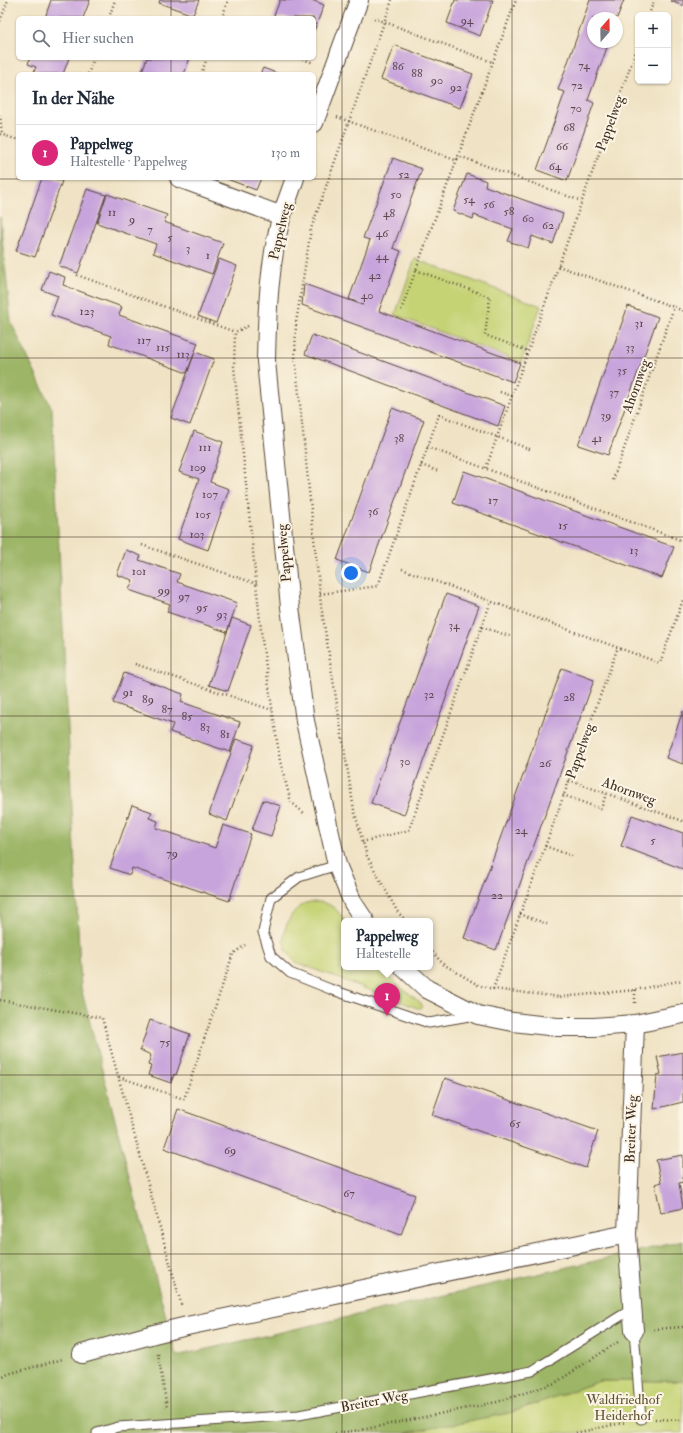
<!DOCTYPE html>
<html lang="de">
<head>
<meta charset="utf-8">
<style>
  body { margin:0; font-family:"IM FELL Double Pica",serif; background:#f2f2f3; color:#1f2937 }
  .controls { position:absolute; right:12px; top:12px; display:grid; overflow:hidden; border-radius:6px; box-shadow:0 1px 3px #0004 }
  .controls button { width:36px; height:36px; display:grid; place-items:center; padding:0; border:0; border-bottom:1px solid #e0e1e3; background:#fff; color:#1f2937; font:20px sans-serif }
  .compass { position:absolute; left:587px; top:12px; width:36px; height:36px; border-radius:50%; background:#fff; box-shadow:0 1px 3px #0004; rotate:20deg }
  .you { position:absolute; left:351px; top:573px; width:14px; height:14px; margin:-10px; border:3px solid #fff; border-radius:50%; background:#1a73e8; box-shadow:0 0 0 6px #1a73e833 }
  .badge { display:grid; place-items:center; width:26px; height:26px; border-radius:50%; background:#db2777; color:#fff; font-size:13px; font-weight:700 }
  .pin { position:absolute; translate:-50% -33px; filter:drop-shadow(0 1px 2px #0008) }
  .pin::after { content:''; position:absolute; top:21px; width:14px; height:12px; background:inherit; clip-path:polygon(0 0,100% 0,50% 100%) }
  .popup { position:absolute; left:341px; top:918px; width:92px; height:52px; box-sizing:border-box; display:grid; place-content:center; border-radius:6px; background:#fff; filter:drop-shadow(0 1px 3px #0005); font-size:13px; white-space:nowrap; color:#747a83 }
  .popup b { font-size:15px; color:#1f2937 }
  .popup::after { content:''; position:absolute; left:50%; top:100%; margin-left:-8px; border:8px solid transparent; border-top-color:#fff }
  .list { margin:0; padding:0; list-style:none }
  h2 { display:flex; justify-content:space-between; align-items:center; height:52px; margin:0; padding:0 16px; font-size:17px }
  h2 small { font-size:13px; font-weight:400; color:#747a83 }
  .list li { display:grid; grid-template-columns:26px 1fr auto; gap:12px; align-items:center; box-sizing:border-box; height:56px; padding:0 16px; border-top:1px solid #e0e1e3 }
  .list b { display:block; font-size:15px; white-space:nowrap }
  .list p { margin:0; font-size:13px; white-space:nowrap; color:#747a83 }
  .list em { font-size:13px; font-style:normal; color:#747a83 }
  .icon { flex:none; width:22px; height:22px; fill:none; stroke:currentColor; stroke-width:2; stroke-linecap:round; stroke-linejoin:round }
  .map { position:relative; flex:none; width:683px; height:1433px; overflow:hidden }
  .search { position:absolute; background:#fff; box-shadow:0 1px 3px #0004; left:16px; top:16px; width:300px; height:44px; display:flex; align-items:center; gap:10px; box-sizing:border-box; padding:0 14px; border-radius:6px; color:#747a83; font-size:15px }
  .panel { position:absolute; background:#fff; box-shadow:0 1px 3px #0004; left:16px; top:72px; width:300px; height:108px; border-radius:6px }
  .map>svg:first-child { display:block }
  .green { fill:#c5d374; stroke:#807e49 }
  .forest { fill:#9cb566; stroke:#6c7042 }
  .building { fill:#c8a4dc }
  .lines { fill:none; stroke-linecap:round; stroke-linejoin:round }
  .lane-casing { stroke:#564637; stroke-width:11 }
  .street-casing { stroke:#564637; stroke-width:20 }
  .path { stroke:#564637; stroke-width:2.5; stroke-dasharray:1 3; stroke-linecap:butt }
  .lane { stroke:#fff; stroke-width:9 }
  .street { stroke:#fff; stroke-width:18 }
  .grid { fill:none; stroke:#3b2a1e; stroke-width:1; stroke-opacity:0.55 }
  .labels { text-anchor:middle; dominant-baseline:central; stroke-width:4; stroke-linejoin:round; paint-order:stroke }
  .number-label { font-size:12px; fill:#5e484e }
  .street-label { font-size:14px; fill:#3b2a1e; stroke:#fcf5e5 }
  .park-label { font-size:14px; fill:#5e5434; stroke:#fcf5e5 }
</style>
</head>
<body>
<div class="map">
<svg width="683" height="1433" viewBox="0 0 683 1433">
  <rect width="100%" height="100%" fill="#fcf5e5"/>
  <filter id="ink" filterUnits="userSpaceOnUse"><feTurbulence type="fractalNoise" baseFrequency=".025" numOctaves="2"/><feDisplacementMap in="SourceGraphic" scale="8" xChannelSelector="R" yChannelSelector="G"/><feConvolveMatrix kernelMatrix="1 2 1 2 8 2 1 2 1" color-interpolation-filters="sRGB"/></filter>
  <filter id="wash" filterUnits="userSpaceOnUse"><feTurbulence type="fractalNoise" baseFrequency=".012" numOctaves="4" result="noise"/><feDisplacementMap in="SourceGraphic" scale="16" xChannelSelector="R" yChannelSelector="G"/><feGaussianBlur stdDeviation="0.9" result="paint"/><feColorMatrix in="noise" values="0 0 0 0 0 0 0 0 0 0 0 0 0 0 0 0 0 1.4 0 .05"/><feComposite in="paint" operator="in"/></filter>
  <g filter="url(#wash)">
    <rect width="100%" height="100%" fill="#f0e3c5"/>
    <g class="green">
      <path d="M415 259 541 306 521 362 395 315Z"/>
      <path d="M319 902C332 904 337 909 345 921H344V967H380L398 985 421 1003 422 1006 421 1008H417L295 962C291 957 285 950 284 943 282 929 292 908 306 903 310 902 315 902 319 902Z"/>
      <path d="M600 1381H683V1433H406L509 1413Z"/>
    </g>
    <path class="forest" d="M0 217 11 322 52 409 81 988 176 1356 683 1241V1381H600L509 1413 406 1433H0Z"/>
    <g id="blocks">
      <g class="building">
        <path d="M51 0H90L83 18H45Z"/>
        <path d="M160 0H199L193 15 159 3Z"/>
        <path d="M280 0H312L324 5 314 31V18H273Z"/>
        <path d="M455 0H493L480 36 447 23Z"/>
        <path d="M590 0H624L617 18H593V42H609L588 100 594 103 567 181 537 170 565 92 558 90Z"/>
        <path d="M671 0H683V6L671 1Z"/>
        <path d="M394 45 473 74 460 108 381 79Z"/>
        <path d="M30 58H69L63 74H33L36 67 28 64Z"/>
        <path d="M147 58H190L184 74H141Z"/>
        <path d="M263 68 279 74H260Z"/>
        <path d="M393 158 422 169 393 248 401 251 379 311 520 363 513 382 302 305 304 284 363 305 349 299 370 240 363 238Z"/>
        <path d="M467 174 486 181 485 186 563 214 553 244 532 236 528 248 508 241 513 229 474 215 473 219 453 211Z"/>
        <path d="M42 178H53L62 181 35 257 16 251Z"/>
        <path d="M227 178H261L256 190 227 179Z"/>
        <path d="M87 189 106 195 78 273 59 266Z"/>
        <path d="M107 194 167 215 164 222 223 243 212 274 153 253 156 244 97 223Z"/>
        <path d="M219 259 237 266 216 323 198 316Z"/>
        <path d="M49 271 65 277 63 285 122 307 119 315 198 343 187 373 109 344 111 336 51 315 58 296 42 290Z"/>
        <path d="M628 306 658 317 608 455 578 445Z"/>
        <path d="M312 335 505 406 498 426 305 354Z"/>
        <path d="M195 352 214 359 190 425 171 418Z"/>
        <path d="M392 408 424 420 369 572 337 560Z"/>
        <path d="M194 431 223 442 210 482 229 489 208 550 178 539 199 479 179 472Z"/>
        <path d="M464 471 674 547 662 578 453 503Z"/>
        <path d="M126 550 141 556 139 560 180 574 177 582 237 603 227 632 167 612 170 604 129 590 133 580 117 575Z"/>
        <path d="M446 594 479 606 404 815 371 803Z"/>
        <path d="M232 618 251 625 228 691 209 685Z"/>
        <path d="M562 668 594 680 496 950 464 938Z"/>
        <path d="M124 673 183 694 181 702 240 722 230 752 170 732 173 724 113 703Z"/>
        <path d="M683 711V764L666 758Z"/>
        <path d="M236 739 254 745 227 821 209 814Z"/>
        <path d="M263 800 281 806 271 836 252 830Z"/>
        <path d="M132 805 152 812 149 818 158 821 156 828 215 848 223 825 251 834 229 901 132 868 130 875 110 868Z"/>
        <path d="M632 815 683 833V869L621 846Z"/>
        <path d="M150 1020 190 1034 176 1075 174 1074 171 1083 148 1075 151 1066 148 1065 151 1055 140 1050Z"/>
        <path d="M683 1052V1102L654 1109 657 1075 661 1074 657 1057Z"/>
        <path d="M445 1078 598 1131 586 1168 432 1115Z"/>
        <path d="M178 1109 415 1195 401 1235 164 1148Z"/>
        <path d="M683 1155V1182L679 1183 683 1208 661 1213 655 1184 661 1182 656 1160Z"/>
      </g>
    </g>
  </g>
  <g filter="url(#ink)">
    <use href="#blocks" fill-opacity="0" stroke="#564637" stroke-width="1"/>
    <g class="lines">
      <defs>
        <g id="lane">
          <path d="M337 865 299 877 271 898 263 932 271 956 290 973 330 989 429 1023 475 1015"/>
          <path d="M634 1331 641 1419"/>
          <path d="M97 1433 118 1427 299 1415 532 1371 632 1309"/>
        </g>
        <g id="street">
          <path d="M314 123 359 0"/>
          <path d="M179 178 282 216"/>
          <path d="M295 178C291 190 286 203 282 215 269 262 267 312 266 361L290 607 305 721 337 865 353 903 365 921"/>
          <path d="M403 967 427 989 478 1015 513 1022 557 1027H594L635 1024 683 1014"/>
          <path d="M634 1331 627 1234 635 1024"/>
          <path d="M82 1354 154 1334 187 1326 627 1234"/>
        </g>
      </defs>
      <use href="#lane" class="lane-casing"/>
      <use href="#street" class="street-casing"/>
      <g class="path">
        <path d="M392 0 311 229 296 323 295 356 321 605 354 810 367 856 397 911 406 921"/>
        <path d="M649 15 654 0"/>
        <path d="M109 18 115 0"/>
        <path d="M222 18 228 0"/>
        <path d="M374 18 492 62"/>
        <path d="M0 21 8 0"/>
        <path d="M299 58 314 63"/>
        <path d="M88 74 94 58"/>
        <path d="M201 74 207 58"/>
        <path d="M0 115 2 134"/>
        <path d="M337 117 455 160 462 157 581 201"/>
        <path d="M0 134 18 140"/>
        <path d="M558 266 674 307"/>
        <path d="M416 270 490 297 485 335 528 351"/>
        <path d="M77 275 235 332"/>
        <path d="M401 310 516 0"/>
        <path d="M248 326 235 332 234 367 262 640 280 761 291 802 305 814"/>
        <path d="M500 392 512 396"/>
        <path d="M427 447 683 541"/>
        <path d="M421 465 438 471"/>
        <path d="M486 468 638 45"/>
        <path d="M613 480 674 307 683 311"/>
        <path d="M142 545 257 584"/>
        <path d="M402 569 660 663 683 600"/>
        <path d="M320 594 378 586 439 415 532 450"/>
        <path d="M482 627 512 637"/>
        <path d="M135 664 272 710"/>
        <path d="M569 780 683 821"/>
        <path d="M563 795 601 809 606 794"/>
        <path d="M362 842 409 830 491 601"/>
        <path d="M545 846 572 856"/>
        <path d="M520 914 547 924"/>
        <path d="M430 949 443 964 478 985 493 989 560 997 635 990 683 980"/>
        <path d="M493 989 618 647"/>
        <path d="M0 1000 102 1018 182 1307"/>
        <path d="M635 1003V990"/>
        <path d="M119 1077 184 1099 233 954 245 945"/>
        <path d="M654 1329 683 1327"/>
        <path d="M158 1354 167 1408"/>
        <path d="M0 1379 8 1374 63 1359"/>
        <path d="M655 1419 683 1420"/>
        <path d="M335 1433 361 1430 497 1402 555 1383 618 1342"/>
        <path d="M576 1433 626 1422"/>
      </g>
      <use href="#lane" class="lane"/>
      <use href="#street" class="street"/>
    </g>
  </g>
  <path class="grid" d="M171 0V18M342 0V1433M512 0V1433M171 58V74M171 178V1433M0 179H683M0 358H683M0 537H683M0 716H683M0 896H683M0 1075H683M0 1254H683"/>
  <g class="labels">
    <g class="number-label">
      <text x="467" y="20">94</text>
      <text x="584" y="65">74</text>
      <text x="398" y="66">86</text>
      <text x="417" y="73">88</text>
      <text x="437" y="80">90</text>
      <text x="577" y="85">72</text>
      <text x="456" y="87">92</text>
      <text x="576" y="108">70</text>
      <text x="569" y="127">68</text>
      <text x="562" y="146">66</text>
      <text x="555" y="166">64</text>
      <text x="404" y="174">52</text>
      <text x="396" y="194">50</text>
      <text x="469" y="199">54</text>
      <text x="489" y="204">56</text>
      <text x="509" y="211">58</text>
      <text x="112" y="212">11</text>
      <text x="389" y="213">48</text>
      <text x="528" y="218">60</text>
      <text x="132" y="219">9</text>
      <text x="548" y="225">62</text>
      <text x="150" y="229">7</text>
      <text x="382" y="233">46</text>
      <text x="170" y="237">5</text>
      <text x="188" y="248">3</text>
      <text x="208" y="255">1</text>
      <text x="382" y="256">44</text>
      <text x="375" y="275">42</text>
      <text x="367" y="295">40</text>
      <text x="87" y="311">123</text>
      <text x="639" y="323">31</text>
      <text x="144" y="340">117</text>
      <text x="163" y="347">115</text>
      <text x="630" y="347">33</text>
      <text x="183" y="354">113</text>
      <text x="622" y="370">35</text>
      <text x="614" y="392">37</text>
      <text x="606" y="415">39</text>
      <text x="399" y="438">38</text>
      <text x="597" y="438">41</text>
      <text x="205" y="447">111</text>
      <text x="198" y="467">109</text>
      <text x="210" y="494">107</text>
      <text x="493" y="500">17</text>
      <text x="373" y="511">36</text>
      <text x="203" y="514">105</text>
      <text x="563" y="525">15</text>
      <text x="197" y="534">103</text>
      <text x="634" y="550">13</text>
      <text x="139" y="571">101</text>
      <text x="164" y="590">99</text>
      <text x="184" y="596">97</text>
      <text x="202" y="607">95</text>
      <text x="222" y="614">93</text>
      <text x="454" y="625">34</text>
      <text x="128" y="692">91</text>
      <text x="429" y="694">32</text>
      <text x="569" y="697">28</text>
      <text x="148" y="699">89</text>
      <text x="167" y="709">87</text>
      <text x="187" y="716">85</text>
      <text x="205" y="727">83</text>
      <text x="225" y="734">81</text>
      <text x="405" y="761">30</text>
      <text x="545" y="763">26</text>
      <text x="521" y="830">24</text>
      <text x="653" y="840">5</text>
      <text x="172" y="853">79</text>
      <text x="497" y="895">22</text>
      <text x="165" y="1042">75</text>
      <text x="515" y="1123">65</text>
      <text x="230" y="1150">69</text>
      <text x="349" y="1193">67</text>
    </g>
    <g class="street-label">
      <text transform="translate(610 123) rotate(-70)">Pappelweg</text>
      <text transform="translate(280 231) rotate(-77)">Pappelweg</text>
      <text transform="translate(636 386) rotate(-70)">Ahornweg</text>
      <text transform="translate(284 553) rotate(-95)">Pappelweg</text>
      <text transform="translate(580 751) rotate(-70)">Pappelweg</text>
      <text transform="translate(629 791) rotate(20)">Ahornweg</text>
      <text transform="translate(631 1129) rotate(-88)">Breiter Weg</text>
      <text transform="translate(374 1401) rotate(-11)">Breiter Weg</text>
    </g>
    <g class="park-label">
      <text x="623" y="1399">Waldfriedhof<tspan x="623" dy="16">Heiderhof</tspan></text>
    </g>
  </g>
</svg>
<div class="controls">
<button>+</button>
<button>−</button>
</div>
<svg class="compass" viewBox="-18 -18 36 36"><path d="M0-13l5 13h-10z" fill="#e53935"/><path d="M0 13l5-13h-10z" fill="#747a83"/></svg>
<div class="you"></div>
<div class="pin badge" style="left:387px;top:1016px">1</div>
<div class="popup"><b>Pappelweg</b>Haltestelle</div>
<div class="search"><svg class="icon" aria-label="search" viewBox="0 0 24 24"><circle cx="10" cy="10" r="6"/><path d="M15 15l6 6"/></svg>Hier suchen</div>
<section class="panel">
<h2>In der Nähe<small></small></h2>
<ul class="list">
<li><span class="badge">1</span><div><b>Pappelweg</b><p>Haltestelle · Pappelweg</p></div><em>130 m</em></li>
</ul>
</section>
</div>
</body>
</html>
